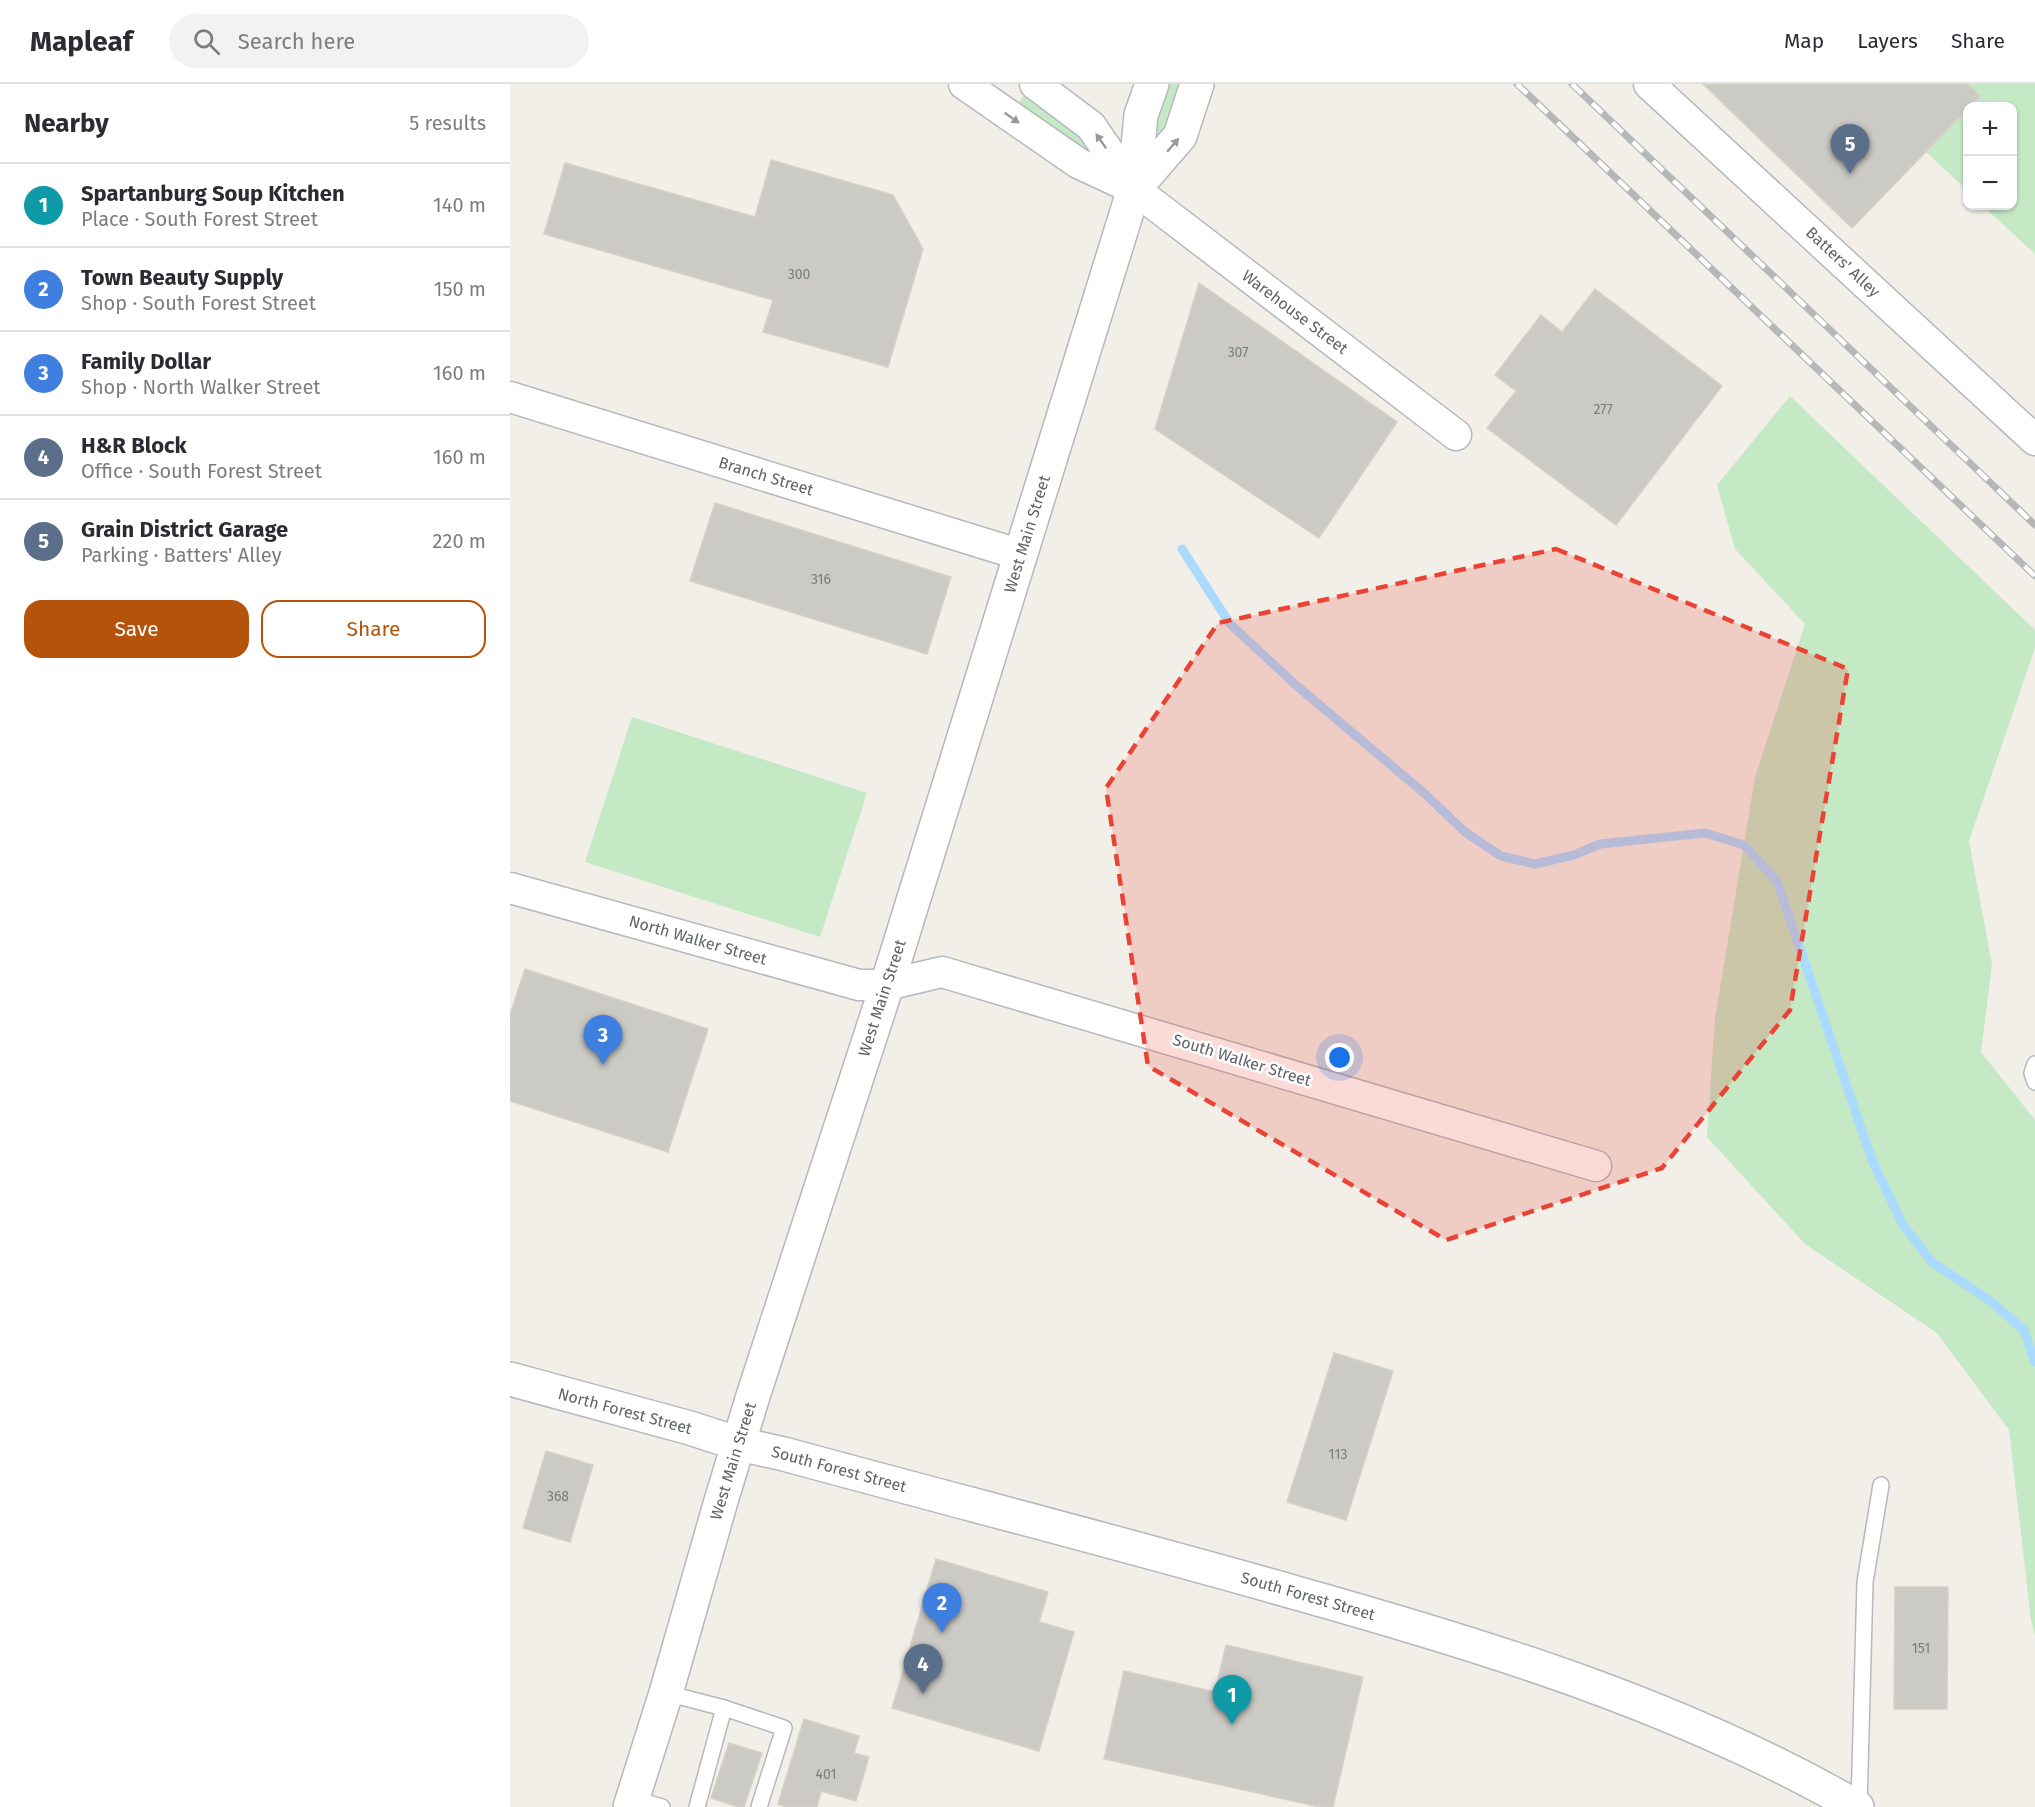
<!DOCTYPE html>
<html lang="en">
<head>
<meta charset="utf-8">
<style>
  body { margin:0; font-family:"Fira Sans",sans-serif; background:#f2f2f3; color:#2b2b33 }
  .controls { position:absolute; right:18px; top:18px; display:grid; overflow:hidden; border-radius:12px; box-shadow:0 2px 4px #0004 }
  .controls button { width:54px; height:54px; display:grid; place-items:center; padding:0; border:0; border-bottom:2px solid #e1e1e2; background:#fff; color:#2b2b33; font:30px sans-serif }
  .you { position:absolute; left:830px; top:974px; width:21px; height:21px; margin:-15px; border:4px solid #fff; border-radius:50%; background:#1a73e8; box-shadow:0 0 0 9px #1a73e833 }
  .badge { display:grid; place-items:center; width:39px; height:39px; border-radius:50%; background:#b45309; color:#fff; font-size:20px; font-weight:700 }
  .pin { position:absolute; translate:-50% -50px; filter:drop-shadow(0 2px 3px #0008) }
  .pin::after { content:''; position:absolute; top:32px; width:21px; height:18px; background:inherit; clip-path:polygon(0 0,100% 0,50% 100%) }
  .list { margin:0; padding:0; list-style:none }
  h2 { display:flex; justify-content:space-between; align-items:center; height:78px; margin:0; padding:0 24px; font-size:26px }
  h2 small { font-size:20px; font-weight:400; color:#7c7c81 }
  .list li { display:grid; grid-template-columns:39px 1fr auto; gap:18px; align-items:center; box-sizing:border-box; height:84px; padding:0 24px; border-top:2px solid #e1e1e2 }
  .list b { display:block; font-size:22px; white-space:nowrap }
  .list p { margin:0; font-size:20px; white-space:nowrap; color:#7c7c81 }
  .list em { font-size:20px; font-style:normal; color:#7c7c81 }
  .actions { display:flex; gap:12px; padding:18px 24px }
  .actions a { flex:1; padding:14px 0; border:2px solid #b45309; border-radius:18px; text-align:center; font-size:21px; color:#b45309 }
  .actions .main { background:#b45309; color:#fff }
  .icon { flex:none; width:33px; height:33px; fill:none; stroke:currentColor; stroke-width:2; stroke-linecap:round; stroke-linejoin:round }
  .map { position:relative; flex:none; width:1525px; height:1723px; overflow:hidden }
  header { display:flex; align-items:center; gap:36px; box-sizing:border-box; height:84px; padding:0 30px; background:#fff; border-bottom:2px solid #e1e1e2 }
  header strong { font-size:28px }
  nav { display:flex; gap:33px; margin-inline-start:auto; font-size:21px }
  .search { width:420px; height:54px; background:#f2f2f3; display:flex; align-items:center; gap:15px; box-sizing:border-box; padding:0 21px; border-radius:33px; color:#7c7c81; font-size:22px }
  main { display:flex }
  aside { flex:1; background:#fff }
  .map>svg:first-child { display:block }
  .green { fill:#c5e8c5 }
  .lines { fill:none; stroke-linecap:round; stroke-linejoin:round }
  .stream { stroke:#aadaff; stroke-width:9 }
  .building { fill:#cccac5; stroke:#d6d1c6; stroke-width:1.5 }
  .service-casing { stroke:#b5b8bc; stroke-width:18 }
  .minor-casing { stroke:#b5b8bc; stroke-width:33 }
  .tertiary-casing { stroke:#b5b8bc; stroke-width:36 }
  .service { stroke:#fff; stroke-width:15 }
  .minor { stroke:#fff; stroke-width:30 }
  .tertiary { stroke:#fff; stroke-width:33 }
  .rail-casing { stroke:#b6b7b8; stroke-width:7 }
  .rail { stroke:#fff; stroke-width:4.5; stroke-dasharray:14; stroke-linecap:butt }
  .oneway { fill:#979a9d }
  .marked { fill:#ea4335; fill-opacity:0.2; stroke:#ea4335; stroke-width:4.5; stroke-dasharray:12 8; stroke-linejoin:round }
  .labels { text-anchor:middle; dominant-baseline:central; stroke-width:5; stroke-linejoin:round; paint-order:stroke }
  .number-label { font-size:14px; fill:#7a7d7f }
  .street-label { font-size:16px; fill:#5f6368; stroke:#fff }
</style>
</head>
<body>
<header>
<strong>Mapleaf</strong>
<div class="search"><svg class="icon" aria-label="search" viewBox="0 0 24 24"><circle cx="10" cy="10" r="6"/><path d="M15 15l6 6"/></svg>Search here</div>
<nav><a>Map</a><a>Layers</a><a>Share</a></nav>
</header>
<main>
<aside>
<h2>Nearby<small>5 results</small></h2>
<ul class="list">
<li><span class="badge" style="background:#0f9aa8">1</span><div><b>Spartanburg Soup Kitchen</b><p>Place · South Forest Street</p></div><em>140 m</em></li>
<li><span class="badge" style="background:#3f7fe0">2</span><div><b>Town Beauty Supply</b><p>Shop · South Forest Street</p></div><em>150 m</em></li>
<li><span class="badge" style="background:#3f7fe0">3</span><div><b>Family Dollar</b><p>Shop · North Walker Street</p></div><em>160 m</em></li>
<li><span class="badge" style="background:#5c6f8a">4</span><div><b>H&amp;R Block</b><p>Office · South Forest Street</p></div><em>160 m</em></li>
<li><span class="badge" style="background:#5c6f8a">5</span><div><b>Grain District Garage</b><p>Parking · Batters' Alley</p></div><em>220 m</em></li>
</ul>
<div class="actions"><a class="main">Save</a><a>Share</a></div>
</aside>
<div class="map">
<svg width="1525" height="1723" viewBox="0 0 1525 1723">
  <rect width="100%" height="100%" fill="#f1efe8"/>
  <g class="green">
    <path d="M655 0H673L659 43 650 52 645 50 644 36Z"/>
    <path d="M1458 0H1525V170L1473 122H1502V22H1459L1470 12Z"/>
    <path d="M513 12H518L577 52 582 63 580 67 574 68 509 23V19Z"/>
    <path d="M1457 25V106L1416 68Z"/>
    <path d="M1280 312 1525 546V564L1459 757 1482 881 1471 968 1525 1036V1552L1521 1536 1499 1346 1427 1249 1295 1160 1197 1053 1205 934 1245 693 1295 540 1225 465 1207 401Z"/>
    <path d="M122 633 357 709 310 853 75 778Z"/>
  </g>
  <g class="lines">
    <path class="stream" d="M672 465 720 540 787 602 914 709 955 748 991 772 1025 780 1064 771 1090 760 1195 749 1234 761 1267 797 1362 1076 1393 1141 1422 1178 1479 1216 1514 1246 1525 1278"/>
  </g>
  <g class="building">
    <path d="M1193 0H1458L1470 12 1342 144Z"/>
    <path d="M261 76 383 111 413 165 378 283 253 248 263 216 34 150 55 79 245 133Z"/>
    <path d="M689 199 887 338 809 454 645 345Z"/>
    <path d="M1085 205 1212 302 1106 441 977 344 1006 307 985 291 1031 231 1052 248Z"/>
    <path d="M205 419 441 493 417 570 180 497Z"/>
    <path d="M15 885 198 945 158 1068 0 1017V931Z"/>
    <path d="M824 1269 883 1287 836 1436 777 1418Z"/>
    <path d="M36 1367 83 1381 60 1458 13 1444Z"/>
    <path d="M426 1475 538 1508 529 1538 564 1548 529 1667 382 1624Z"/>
    <path d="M1385 1503H1438L1437 1625H1384Z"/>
    <path d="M716 1561 853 1593 823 1723H810L594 1675 614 1587 705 1608Z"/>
    <path d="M294 1635 349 1652 344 1669 359 1673 346 1717 311 1707 307 1723H276L268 1720Z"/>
    <path d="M219 1659 252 1669 234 1723H228L201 1714Z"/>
  </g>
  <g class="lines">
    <defs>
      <g id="service">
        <path d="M1525 980 1522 989 1525 998"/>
        <path d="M156 1609 214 1624 274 1644 249 1723"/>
        <path d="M122 1714 152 1723"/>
        <path d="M187 1723 214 1624"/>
        <path d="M1349 1723 1355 1498 1371 1401"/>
      </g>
      <g id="minor">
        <path d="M454 0 568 79 624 105 946 351"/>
        <path d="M525 0 581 42 624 105"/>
        <path d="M1139 0 1525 356"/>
        <path d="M0 313 511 471"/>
        <path d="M0 804 349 901H377L432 888 1086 1082"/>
      </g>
      <g id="tertiary">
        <path d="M624 105 670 52 687 0"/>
        <path d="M0 1295 180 1344 229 1360 274 1370C446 1417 619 1461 790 1510 982 1564 1173 1623 1347 1723"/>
        <path d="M120 1723 156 1609 211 1417 243 1312 377 901 624 105 631 31 642 0"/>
      </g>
    </defs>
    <use href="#service" class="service-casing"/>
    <use href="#minor" class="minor-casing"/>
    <use href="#tertiary" class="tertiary-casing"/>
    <use href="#service" class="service"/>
    <use href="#minor" class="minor"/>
    <use href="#tertiary" class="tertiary"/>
    <defs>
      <g id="rail">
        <path d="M1007 0 1525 492"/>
        <path d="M1062 0 1525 441"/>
      </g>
    </defs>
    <use href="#rail" class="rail-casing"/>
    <use href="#rail" class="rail"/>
  </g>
  <defs><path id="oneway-solid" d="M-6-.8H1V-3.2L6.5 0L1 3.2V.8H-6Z" transform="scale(1.5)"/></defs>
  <g class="oneway">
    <use href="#oneway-solid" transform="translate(502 34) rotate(35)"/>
    <use href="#oneway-solid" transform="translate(591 57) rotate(-125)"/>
    <use href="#oneway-solid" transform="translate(663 61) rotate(-49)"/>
  </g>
  <path class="marked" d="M1046 465 1338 585 1280 926 1152 1084 936 1156 638 982 596 704 708 539Z"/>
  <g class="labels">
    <g class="number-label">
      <text x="289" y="190">300</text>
      <text x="728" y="268">307</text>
      <text x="1093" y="325">277</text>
      <text x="311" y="495">316</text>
      <text x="828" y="1370">113</text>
      <text x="48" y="1412">368</text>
      <text x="1411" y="1564">151</text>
      <text x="316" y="1690">401</text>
    </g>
    <g class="street-label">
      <text transform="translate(1333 178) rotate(43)">Batters' Alley</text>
      <text transform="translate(785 228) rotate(37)">Warehouse Street</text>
      <text transform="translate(256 392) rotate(17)">Branch Street</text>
      <text transform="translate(517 450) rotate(-73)">West Main Street</text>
      <text transform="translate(188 856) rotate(16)">North Walker Street</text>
      <text transform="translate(372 914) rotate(-72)">West Main Street</text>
      <text transform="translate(732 976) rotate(17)">South Walker Street</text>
      <text transform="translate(115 1327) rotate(15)">North Forest Street</text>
      <text transform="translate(223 1377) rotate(-73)">West Main Street</text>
      <text transform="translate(329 1385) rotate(15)">South Forest Street</text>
      <text transform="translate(798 1512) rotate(16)">South Forest Street</text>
    </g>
  </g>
</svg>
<div class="controls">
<button>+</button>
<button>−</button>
</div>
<div class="you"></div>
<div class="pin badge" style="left:722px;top:1641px;background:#0f9aa8">1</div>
<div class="pin badge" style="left:432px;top:1549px;background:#3f7fe0">2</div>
<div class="pin badge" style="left:93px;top:981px;background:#3f7fe0">3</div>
<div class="pin badge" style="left:413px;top:1610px;background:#5c6f8a">4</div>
<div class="pin badge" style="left:1340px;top:90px;background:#5c6f8a">5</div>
</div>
</main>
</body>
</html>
